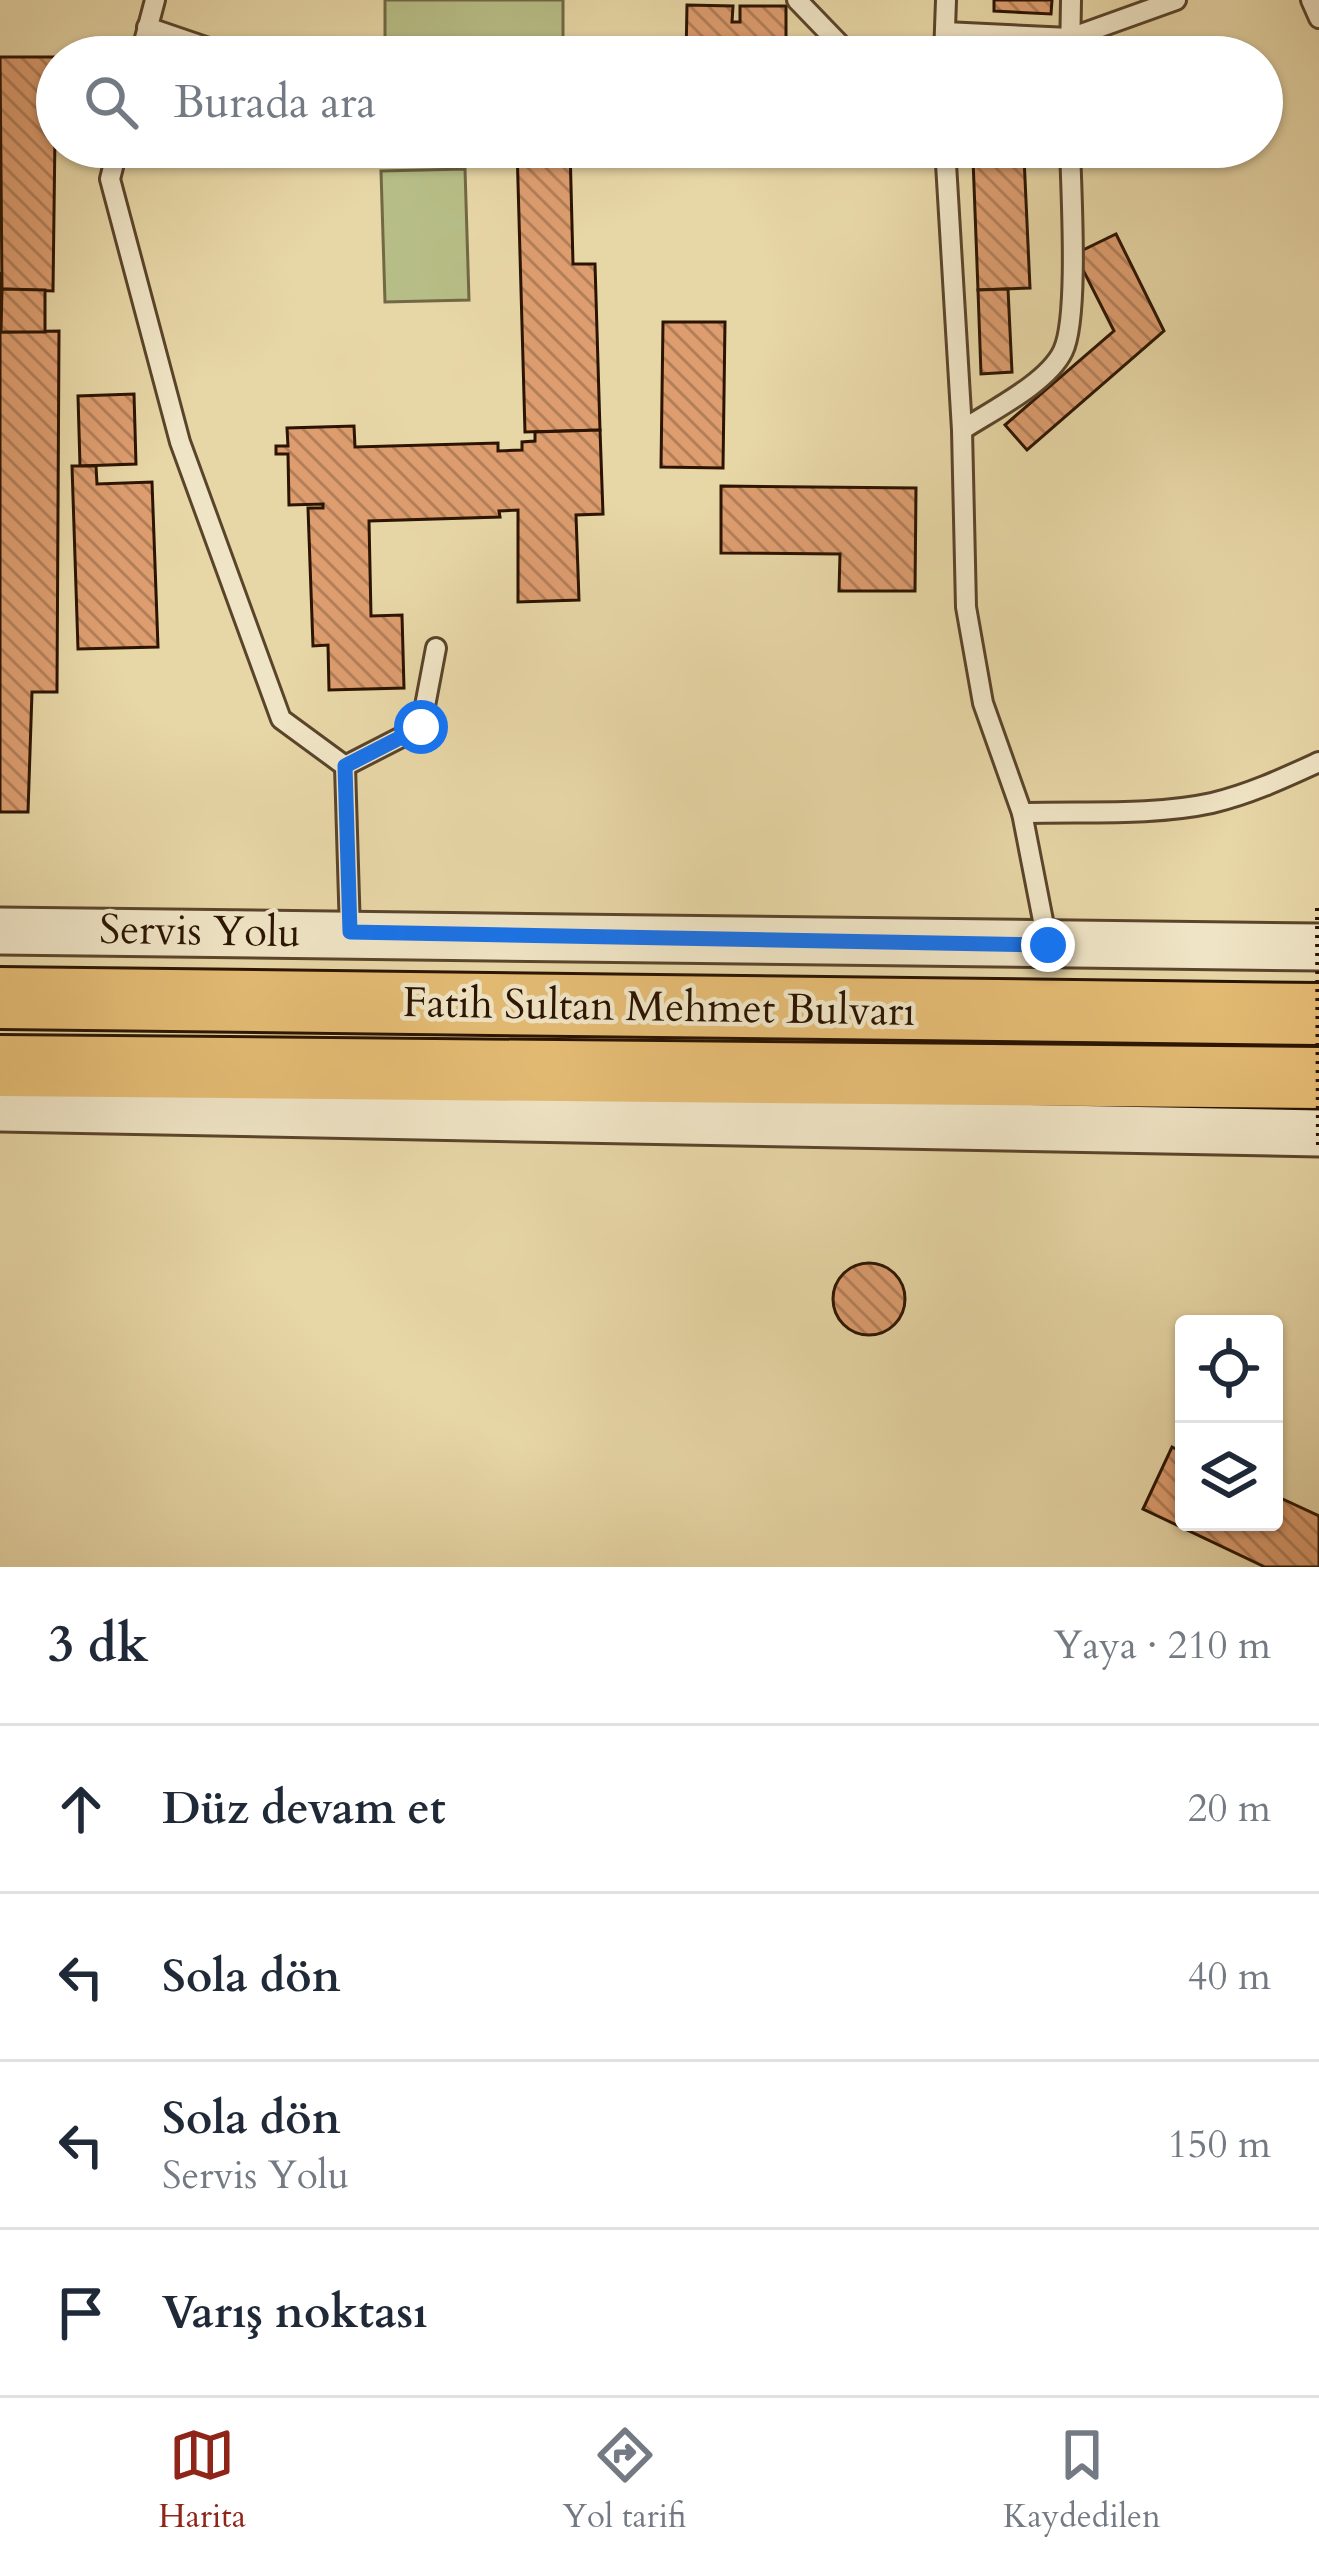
<!DOCTYPE html>
<html lang="tr">
<head>
<meta charset="utf-8">
<style>
  body { margin:0; font-family:Cardo,serif; background:#f2f2f3; color:#1f2937 }
  .controls { position:absolute; right:36px; bottom:36px; display:grid; overflow:hidden; border-radius:12px; box-shadow:0 3px 9px #0004 }
  .controls button { width:108px; height:108px; display:grid; place-items:center; padding:0; border:0; border-bottom:3px solid #e0e1e3; background:#fff; color:#1f2937; font:60px sans-serif }
  .stop { position:absolute; width:36px; height:36px; margin:-27px; border:9px solid #1a73e8; border-radius:50%; background:#fff }
  .stop.end { background:#1a73e8; border-color:#fff; box-shadow:0 3px 12px #0008 }
  .list { margin:0; padding:0; list-style:none }
  h2 { display:flex; justify-content:space-between; align-items:center; height:156px; margin:0; padding:0 48px; font-size:51px }
  h2 small { font-size:39px; font-weight:400; color:#747a83 }
  .list li { display:grid; grid-template-columns:78px 1fr auto; gap:36px; align-items:center; box-sizing:border-box; height:168px; padding:0 48px; border-top:3px solid #e0e1e3 }
  .list b { display:block; font-size:45px; white-space:nowrap }
  .list p { margin:0; font-size:39px; white-space:nowrap; color:#747a83 }
  .list em { font-size:39px; font-style:normal; color:#747a83 }
  .icon { flex:none; width:66px; height:66px; fill:none; stroke:currentColor; stroke-width:2; stroke-linecap:round; stroke-linejoin:round }
  .map { position:relative; flex:none; width:1319px; height:1567px; overflow:hidden }
  .search { position:absolute; background:#fff; box-shadow:0 3px 9px #0004; left:36px; right:36px; top:36px; height:132px; display:flex; align-items:center; gap:30px; box-sizing:border-box; padding:0 42px; border-radius:66px; color:#747a83; font-size:45px }
  .sheet { height:828px; background:#fff }
  nav { display:flex; justify-content:space-around; align-items:center; box-sizing:border-box; height:168px; border-top:3px solid #e0e1e3; background:#fff; font-size:33px; color:#747a83 }
  nav a { display:grid; justify-items:center; gap:6px }
  nav .on { color:#8f2418 }
  .map>svg:first-child { display:block }
  .park { fill:#b7bd86; stroke:#716844; stroke-width:3 }
  .building { fill:url(#building-back-hatch); stroke:#2b1401; stroke-width:3 }
  .lines { fill:none; stroke-linecap:round; stroke-linejoin:round }
  .service-casing { stroke:#5a442a; stroke-width:24 }
  .tertiary-casing { stroke:#5a442a; stroke-width:51 }
  .trunk-casing { stroke:#2b1401; stroke-width:66 }
  .service { stroke:#efe4c5; stroke-width:18 }
  .tertiary { stroke:#efe4c5; stroke-width:45 }
  .trunk { stroke:#e4bb73; stroke-width:60 }
  .path-bridge { stroke:#2b1401; stroke-width:6; stroke-dasharray:3 6; stroke-linecap:butt }
  .route { stroke:#1a73e8; stroke-width:15 }
  .labels { text-anchor:middle; dominant-baseline:central; stroke-width:9; stroke-linejoin:round; paint-order:stroke }
  .street-label { font-size:42px; fill:#2b1401; stroke:#efe4c5 }
</style>
</head>
<body>
<div class="map">
<svg width="1319" height="1567" viewBox="0 0 1319 1567">
  <defs>
    <pattern id="building-back-hatch" width="6" height="6" patternUnits="userSpaceOnUse" patternTransform="scale(3)"><rect width="6" height="6" fill="#dd9d6f"/><path d="M-1 5l2 2M0 0l6 6M5-1l2 2" fill="none" stroke="#b37f59"/></pattern>
  </defs>
  <rect width="100%" height="100%" fill="#e7d6a6"/>
  <filter id="stains"><feTurbulence type="fractalNoise" baseFrequency=".00167" numOctaves="4"/><feColorMatrix values="0 0 0 0 .2 0 0 0 0 .09 0 0 0 0 .02 0 0 0 .5 -.17"/></filter>
  <radialGradient id="worn" r=".72"><stop offset=".6" stop-color="#630" stop-opacity="0"/><stop offset="1" stop-color="#630" stop-opacity=".3"/></radialGradient>
  <g class="park">
    <rect x="385" y="0" width="178" height="56"/>
    <path d="M465 169 469 300 385 302 381 171Z"/>
  </g>
  <g class="building">
    <path d="M994 0H1052L1051 14 994 11Z"/>
    <path d="M687 5 733 6 732 22H740V6H786V57H686Z"/>
    <path d="M1182 39 1186 57H1151L1149 47Z"/>
    <path d="M0 57H56L53 291 2 289Z"/>
    <path d="M517 147H570L573 264H595L600 430 525 432Z"/>
    <path d="M1024 157 1030 288 978 290 973 159Z"/>
    <path d="M1116 234 1164 331 1027 450 1005 425 1114 331 1075 254Z"/>
    <path d="M0 272 1 332 59 331 57 692H32L28 812H0Z"/>
    <path d="M2 289 45 290V332H1Z"/>
    <path d="M1008 289 1012 372 981 374 978 290Z"/>
    <path d="M663 322H725L723 468 661 467Z"/>
    <path d="M134 394 136 464 80 466 78 396Z"/>
    <path d="M354 426 355 447 498 443V451L522 450V442L535 441V432L600 430 603 514 576 515 579 600 518 602V510L499 511 500 517 369 521 371 616 402 615 404 688 329 690 328 645 313 646 308 508H323V504L289 505 288 454H276V446H288L287 428Z"/>
    <path d="M72 466H96L97 484 152 482 158 647 78 649Z"/>
    <path d="M721 486 916 488 915 591H839L840 554 721 553Z"/>
    <circle cx="869" cy="1299" r="36"/>
    <path d="M1172 1447 1184 1453V1522H1274V1495L1319 1516V1567H1265L1143 1509Z"/>
  </g>
  <g class="lines">
    <defs>
      <g id="service">
        <path d="M797 0 852 57"/>
        <path d="M1311 0 1319 18"/>
        <path d="M147 27 235 57"/>
        <path d="M945 32 1070 38 1176 0"/>
        <path d="M140 57 155 0"/>
        <path d="M944 57 946 0"/>
        <path d="M1070 57 1071 0"/>
        <path d="M118 147 110 179 180 442 281 719 345 766"/>
        <path d="M945 147 962 430 966 607 983 703 1022 813 1047 941"/>
        <path d="M962 430C991 411 1048 383 1063 351 1079 318 1071 190 1070 147"/>
        <path d="M345 766 350 932"/>
        <path d="M345 766 421 727 436 648"/>
        <path d="M1022 813C1085 811 1152 816 1212 803 1250 794 1284 778 1319 762"/>
      </g>
      <g id="tertiary">
        <path d="M0 931 1319 947"/>
        <path d="M0 1108 1319 1133"/>
      </g>
      <g id="trunk">
        <path d="M0 998 1319 1014"/>
        <path d="M0 1066 1319 1078"/>
      </g>
    </defs>
    <use href="#service" class="service-casing"/>
    <use href="#tertiary" class="tertiary-casing"/>
    <use href="#trunk" class="trunk-casing"/>
    <use href="#service" class="service"/>
    <use href="#tertiary" class="tertiary"/>
    <use href="#trunk" class="trunk"/>
    <path class="path-bridge" d="M1318 908 1319 1151"/>
  </g>
  <g class="lines">
    <path class="route" d="M421 727 345 766 350 932 1048 945"/>
  </g>
  <g class="labels">
    <g class="street-label">
      <text transform="translate(200 931) rotate(1)">Servis Yolu</text>
      <text transform="translate(659 1007) rotate(1)">Fatih Sultan Mehmet Bulvarı</text>
    </g>
  </g>
  <rect width="100%" height="100%" filter="url(#stains)"/>
  <rect width="100%" height="100%" fill="url(#worn)"/>
</svg>
<div class="controls">
<button><svg class="icon" aria-label="locate" viewBox="0 0 24 24"><circle cx="12" cy="12" r="6"/><path d="M12 2v4M12 18v4M2 12h4M18 12h4"/></svg></button>
<button><svg class="icon" aria-label="layers" viewBox="0 0 24 24"><path d="M12 4l9 5-9 5-9-5zM3 14l9 5 9-5"/></svg></button>
</div>
<div class="stop" style="left:421px;top:727px"></div>
<div class="stop end" style="left:1048px;top:945px"></div>
<div class="search"><svg class="icon" aria-label="search" viewBox="0 0 24 24"><circle cx="10" cy="10" r="6"/><path d="M15 15l6 6"/></svg>Burada ara</div>
</div>
<section class="sheet">
<h2>3 dk<small>Yaya · 210 m</small></h2>
<ul class="list">
<li><svg class="icon" aria-label="ahead" viewBox="0 0 24 24"><path d="M12 20V5M6 11l6-6 6 6"/></svg><div><b>Düz devam et</b></div><em>20 m</em></li>
<li><svg class="icon" aria-label="left" viewBox="0 0 24 24"><path d="M17 20v-9H6M10 6l-5 5 5 5"/></svg><div><b>Sola dön</b></div><em>40 m</em></li>
<li><svg class="icon" aria-label="left" viewBox="0 0 24 24"><path d="M17 20v-9H6M10 6l-5 5 5 5"/></svg><div><b>Sola dön</b><p>Servis Yolu</p></div><em>150 m</em></li>
<li><svg class="icon" aria-label="arrive" viewBox="0 0 24 24"><path d="M6 21V4h12l-3 4 3 4H6"/></svg><div><b>Varış noktası</b></div></li>
</ul>
</section>
<nav>
<a class="on"><svg class="icon" aria-label="map" viewBox="0 0 24 24"><path d="M3 6l6-2 6 2 6-2v14l-6 2-6-2-6 2zM9 4v14M15 6v14"/></svg>Harita</a>
<a><svg class="icon" aria-label="directions" viewBox="0 0 24 24"><path d="M12 3l9 9-9 9-9-9zM9 14v-3h6M13 9l2 2-2 2"/></svg>Yol tarifi</a>
<a><svg class="icon" aria-label="saved" viewBox="0 0 24 24"><path d="M7 4h10v16l-5-4-5 4z"/></svg>Kaydedilen</a>
</nav>
</body>
</html>
